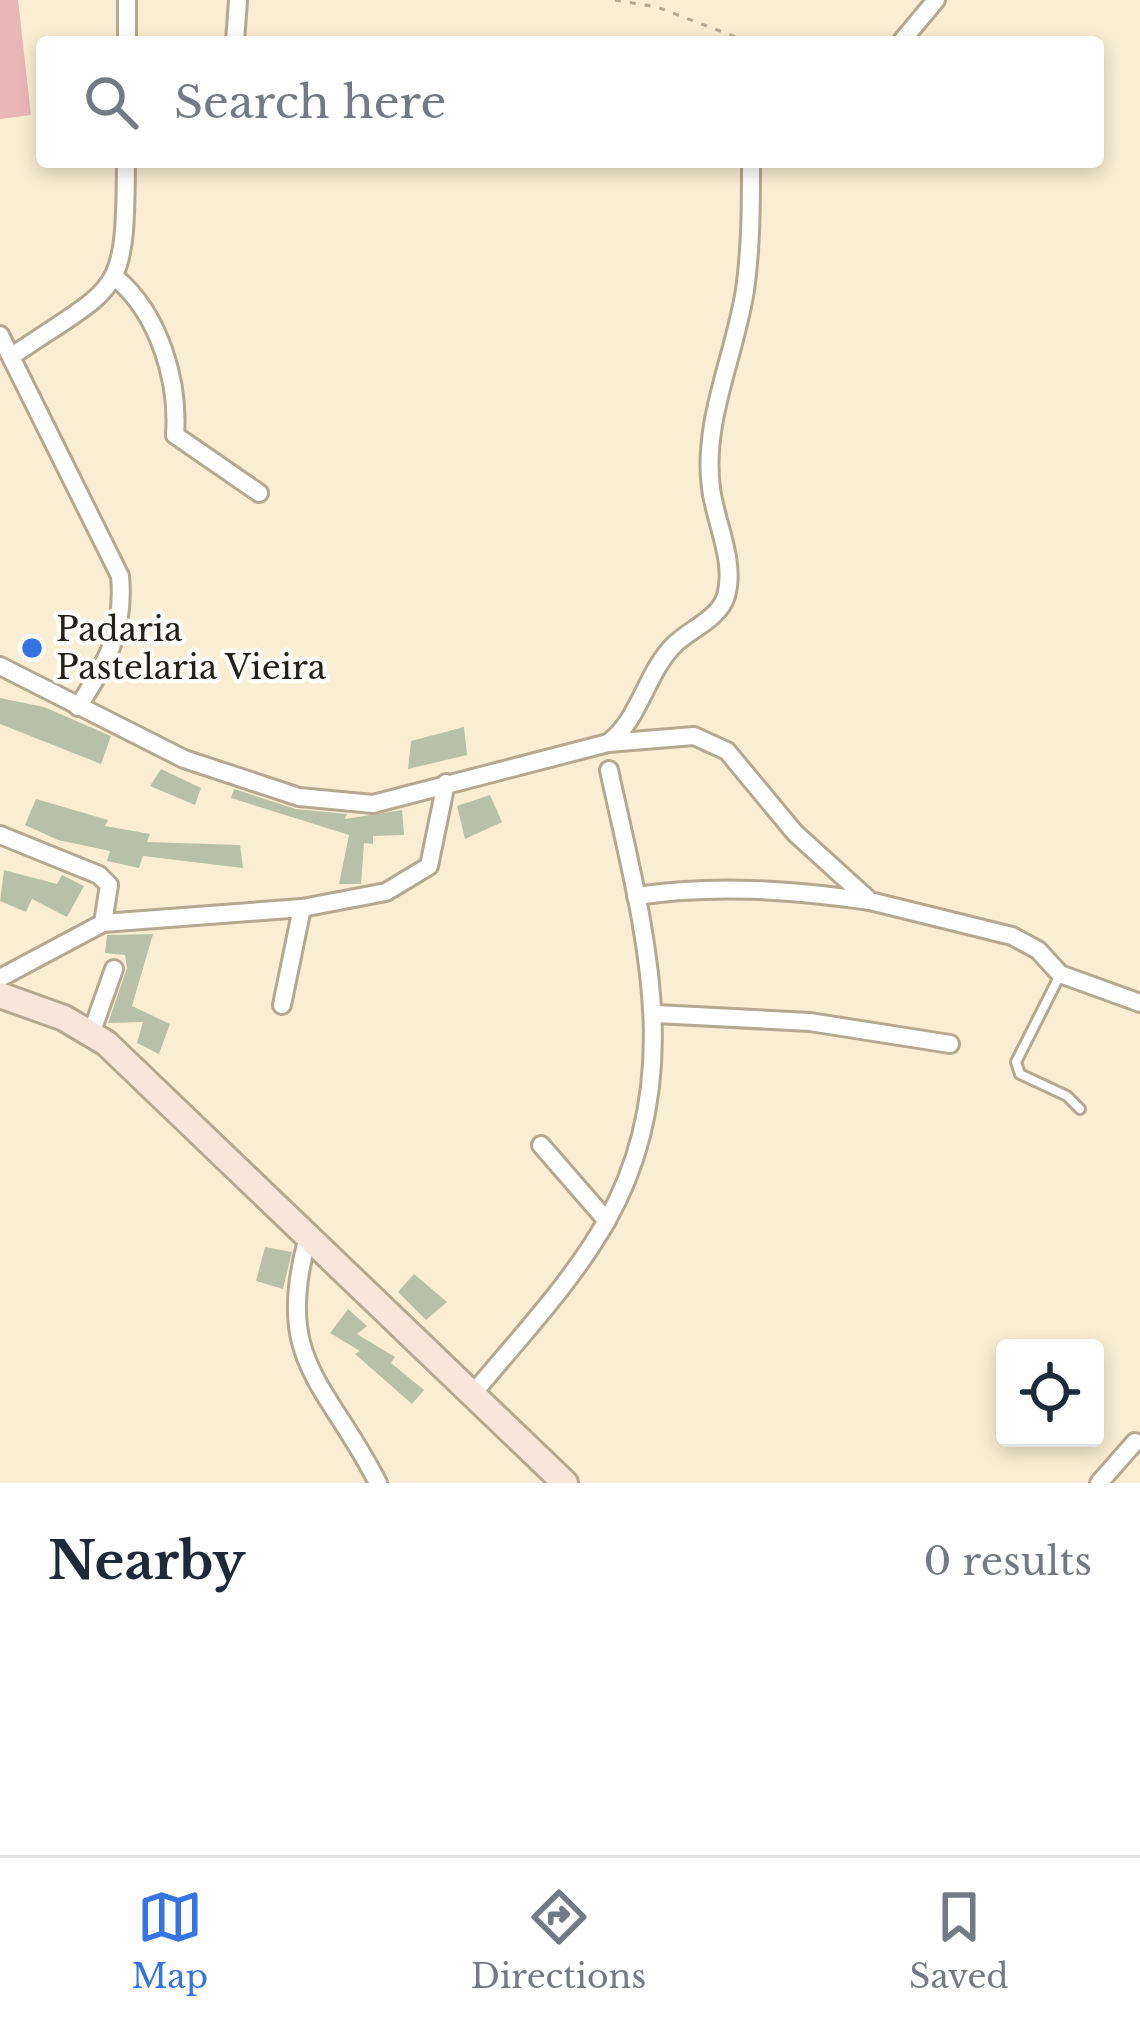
<!DOCTYPE html>
<html lang="en">
<head>
<meta charset="utf-8">
<style>
  body { margin:0; font-family:"Libre Baskerville",serif; background:#f6f6f7; color:#1f2937 }
  .controls { position:absolute; right:36px; bottom:36px; display:grid; overflow:hidden; border-radius:12px; box-shadow:0 6px 18px #0003 }
  .controls button { width:108px; height:108px; display:grid; place-items:center; padding:0; border:0; border-bottom:3px solid #e0e1e3; background:#fff; color:#1f2937; font:60px sans-serif }
  .list { margin:0; padding:0; list-style:none }
  h2 { display:flex; justify-content:space-between; align-items:center; height:156px; margin:0; padding:0 48px; font-size:51px }
  h2 small { font-size:39px; font-weight:400; color:#747a83 }
  .icon { flex:none; width:66px; height:66px; fill:none; stroke:currentColor; stroke-width:2; stroke-linecap:round; stroke-linejoin:round }
  .map { position:relative; flex:none; width:1140px; height:1483px; overflow:hidden }
  .search { position:absolute; background:#fff; box-shadow:0 6px 18px #0003; left:36px; right:36px; top:36px; height:132px; display:flex; align-items:center; gap:30px; box-sizing:border-box; padding:0 42px; border-radius:12px; color:#747a83; font-size:45px }
  .sheet { height:372px; background:#fff }
  nav { display:flex; justify-content:space-around; align-items:center; box-sizing:border-box; height:168px; border-top:3px solid #e0e1e3; background:#fff; font-size:33px; color:#747a83 }
  nav a { display:grid; justify-items:center; gap:6px }
  nav .on { color:#3475e3 }
  .map>svg:first-child { display:block }
  .green { fill:#e8b7b6 }
  .building { fill:#b8c1a7 }
  .lines { fill:none; stroke-linecap:round; stroke-linejoin:round }
  .lane-casing { stroke:#b4a990; stroke-width:14 }
  .street-casing { stroke:#b4a990; stroke-width:22 }
  .secondary-casing { stroke:#b4a990; stroke-width:30 }
  .path { stroke:#b2a994; stroke-width:3; stroke-dasharray:6 9; stroke-linecap:butt }
  .lane { stroke:#fff; stroke-width:8 }
  .street { stroke:#fff; stroke-width:16 }
  .secondary { stroke:#f8e6da; stroke-width:24 }
  .poi-dot { fill:#3475e3; stroke:#fefcf6; stroke-width:4.5 }
  .labels { text-anchor:middle; dominant-baseline:central; stroke-width:9; stroke-linejoin:round; paint-order:stroke }
  .poi-label { font-size:33px; fill:#262118; stroke:#fefcf6; text-anchor:start }
</style>
</head>
<body>
<div class="map">
<svg width="1140" height="1483" viewBox="0 0 1140 1483">
  <rect width="100%" height="100%" fill="#f9eed3"/>
  <path class="green" d="M0 0H18L31 115 0 119Z"/>
  <g class="building">
    <path d="M0 698 44 707 111 736 101 764 0 724Z"/>
    <path d="M464 727 467 755 408 769 411 741Z"/>
    <path d="M161 769 201 788 195 805 150 786Z"/>
    <path d="M234 789 296 809 347 814 345 819 402 810 404 835 373 836V844L364 843 361 884H339L349 835 231 798Z"/>
    <path d="M490 795 502 822 465 839 457 806Z"/>
    <path d="M36 799 108 820 105 826 150 834 147 842 240 845 243 868 143 856 139 868 107 861 110 851 58 840 25 825Z"/>
    <path d="M4 870 57 884 62 875 84 886 67 917 32 899 26 912 0 901Z"/>
    <path d="M153 934 132 1006 170 1024 159 1054 137 1043 143 1022 108 1023 127 968 125 955 105 953 107 935Z"/>
    <path d="M265 1247 292 1252 283 1289 256 1281Z"/>
    <path d="M414 1274 447 1302 426 1320 398 1292Z"/>
    <path d="M348 1309 367 1326 357 1334 395 1357 391 1363 424 1390 412 1404 355 1354 360 1351 330 1333Z"/>
  </g>
  <g class="lines">
    <defs>
      <path id="lane" d="M1059 977 1016 1062 1020 1074 1067 1096 1080 1109"/>
      <g id="street">
        <path d="M127 42V0"/>
        <path d="M235 42 238 0"/>
        <path d="M901 42 936 0"/>
        <path d="M116 278C159 314 179 381 175 435L259 493"/>
        <path d="M0 335 120 576C125 631 107 662 78 707"/>
        <path d="M12 356C121 282 125 299 126 162"/>
        <path d="M0 666 184 759 299 797 373 804 608 743 694 736 727 751 795 833 870 901 1012 936 1038 950 1060 974 1140 1003"/>
        <path d="M608 743C639 721 646 673 674 645 690 629 719 619 726 596 736 561 715 522 711 488 702 422 735 355 745 290 751 248 751 204 751 162"/>
        <path d="M0 835 99 875 109 885 103 923"/>
        <path d="M636 896C716 884 790 890 870 901"/>
        <path d="M0 978 103 923 302 908 386 892 429 866 446 783"/>
        <path d="M282 1005 302 908"/>
        <path d="M656 1014 810 1022 950 1044"/>
        <path d="M91 1034 114 969"/>
        <path d="M541 1145 607 1221"/>
        <path d="M308 1237C273 1361 326 1381 378 1483"/>
        <path d="M472 1395C518 1339 570 1285 606 1222 690 1076 642 923 609 770"/>
        <path d="M1099 1483 1135 1442"/>
      </g>
      <path id="secondary" d="M0 995 64 1018 106 1043 565 1483"/>
    </defs>
    <use href="#lane" class="lane-casing"/>
    <use href="#street" class="street-casing"/>
    <use href="#secondary" class="secondary-casing"/>
    <path class="path" d="M615 0 657 7 749 42"/>
    <use href="#lane" class="lane"/>
    <use href="#street" class="street"/>
    <use href="#secondary" class="secondary"/>
  </g>
  <circle class="poi-dot" cx="32" cy="648" r="12"/>
  <g class="labels">
    <g class="poi-label">
      <text x="56" y="629">Padaria<tspan x="56" dy="38">Pastelaria Vieira</tspan></text>
    </g>
  </g>
</svg>
<div class="controls">
<button><svg class="icon" aria-label="locate" viewBox="0 0 24 24"><circle cx="12" cy="12" r="6"/><path d="M12 2v4M12 18v4M2 12h4M18 12h4"/></svg></button>
</div>
<div class="search"><svg class="icon" aria-label="search" viewBox="0 0 24 24"><circle cx="10" cy="10" r="6"/><path d="M15 15l6 6"/></svg>Search here</div>
</div>
<section class="sheet">
<h2>Nearby<small>0 results</small></h2>
<ul class="list">
</ul>
</section>
<nav>
<a class="on"><svg class="icon" aria-label="map" viewBox="0 0 24 24"><path d="M3 6l6-2 6 2 6-2v14l-6 2-6-2-6 2zM9 4v14M15 6v14"/></svg>Map</a>
<a><svg class="icon" aria-label="directions" viewBox="0 0 24 24"><path d="M12 3l9 9-9 9-9-9zM9 14v-3h6M13 9l2 2-2 2"/></svg>Directions</a>
<a><svg class="icon" aria-label="saved" viewBox="0 0 24 24"><path d="M7 4h10v16l-5-4-5 4z"/></svg>Saved</a>
</nav>
</body>
</html>
